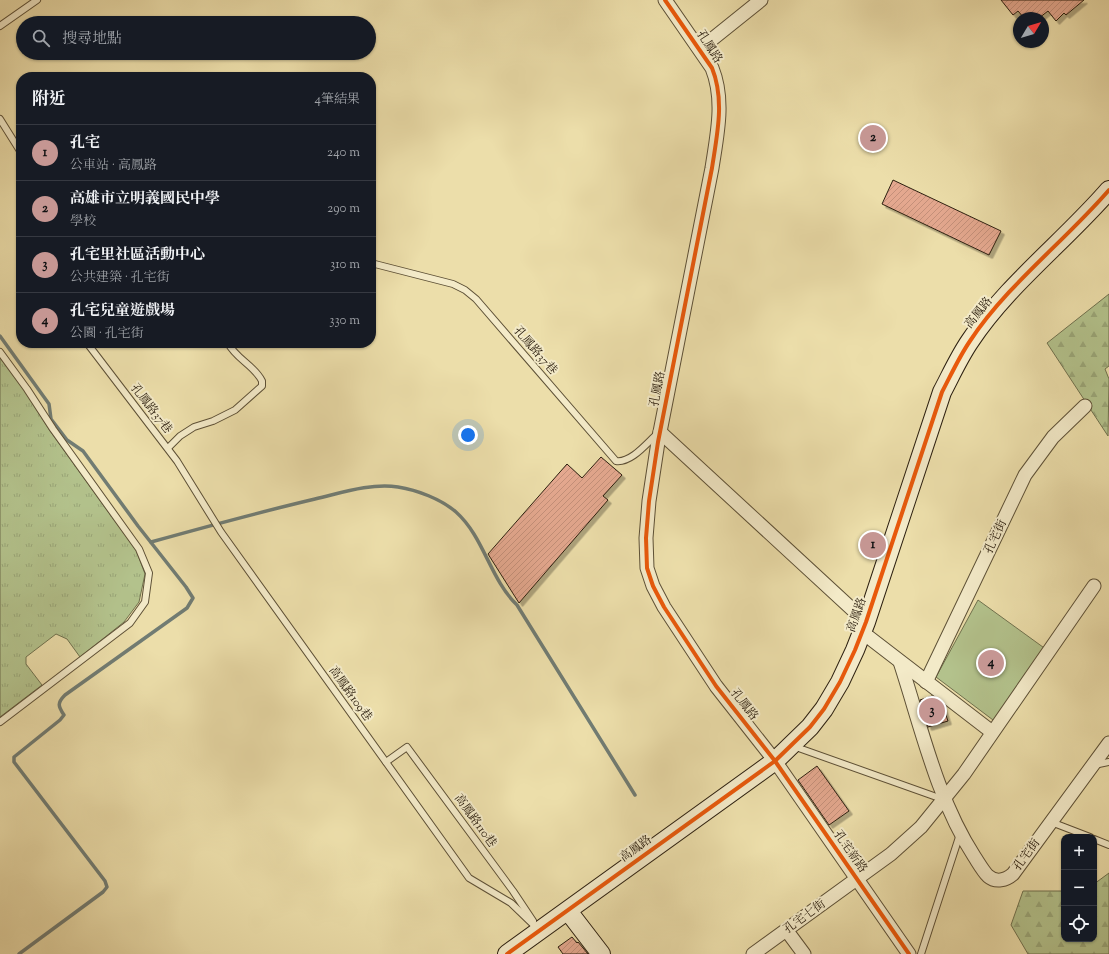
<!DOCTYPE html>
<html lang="zh-TW">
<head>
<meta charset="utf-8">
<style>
  body { margin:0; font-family:"Sorts Mill Goudy","Noto Serif TC",serif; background:#20242c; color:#f1f3f6 }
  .controls { position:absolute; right:12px; bottom:12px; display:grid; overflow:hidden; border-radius:8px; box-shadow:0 1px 3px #0004 }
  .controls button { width:36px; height:36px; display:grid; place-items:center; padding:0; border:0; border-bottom:1px solid #363941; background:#171b24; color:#f1f3f6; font:20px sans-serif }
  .compass { position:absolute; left:1013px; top:12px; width:36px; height:36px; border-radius:50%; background:#171b24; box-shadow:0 1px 3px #0004; rotate:52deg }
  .you { position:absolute; left:468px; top:435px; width:14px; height:14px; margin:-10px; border:3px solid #fff; border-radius:50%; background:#1a73e8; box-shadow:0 0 0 6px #1a73e833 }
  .badge { display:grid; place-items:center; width:26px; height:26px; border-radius:50%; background:#c59692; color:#111; font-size:13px; font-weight:700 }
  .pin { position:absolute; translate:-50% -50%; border:2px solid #fff; box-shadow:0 1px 4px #0006 }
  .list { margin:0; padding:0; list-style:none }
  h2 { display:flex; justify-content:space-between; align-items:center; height:52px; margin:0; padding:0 16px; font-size:17px }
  h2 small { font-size:13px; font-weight:400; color:#9ea1a6 }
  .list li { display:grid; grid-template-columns:26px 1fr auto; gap:12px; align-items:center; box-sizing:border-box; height:56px; padding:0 16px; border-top:1px solid #363941 }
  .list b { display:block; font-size:15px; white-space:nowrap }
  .list p { margin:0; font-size:13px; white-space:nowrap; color:#9ea1a6 }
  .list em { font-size:13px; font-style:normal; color:#9ea1a6 }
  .icon { flex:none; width:22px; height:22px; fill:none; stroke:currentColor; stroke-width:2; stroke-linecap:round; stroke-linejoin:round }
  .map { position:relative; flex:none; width:1109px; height:954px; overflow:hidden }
  .search { position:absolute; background:#171b24; box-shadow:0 1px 3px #0004; left:16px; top:16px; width:360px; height:44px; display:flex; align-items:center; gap:10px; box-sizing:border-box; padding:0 14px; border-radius:22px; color:#9ea1a6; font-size:15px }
  .panel { position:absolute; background:#171b24; box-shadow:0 1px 3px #0004; left:16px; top:72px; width:360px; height:276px; border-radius:16px }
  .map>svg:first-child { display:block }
  .grass { fill:url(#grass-tufts); stroke:#70714e }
  .forest { fill:url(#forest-firs); stroke:#70714e }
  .green { fill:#b3c28c; stroke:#70714e }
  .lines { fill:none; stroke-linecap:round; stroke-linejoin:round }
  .stream { stroke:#717c73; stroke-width:3.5 }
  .building { fill:url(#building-hatch); stroke:#2d2010; filter:url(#shadow) }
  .lane-casing { stroke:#5d5036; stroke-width:8 }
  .street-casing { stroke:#5d5036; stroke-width:15 }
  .secondary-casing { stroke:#2d2010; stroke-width:20 }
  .lane { stroke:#f3eac8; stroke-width:6 }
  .street { stroke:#f3eac8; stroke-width:13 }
  .secondary { stroke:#f3eac8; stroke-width:18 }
  .cycleway-casing { stroke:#f3eac8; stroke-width:6 }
  .cycleway { stroke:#e8590c; stroke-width:4 }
  .labels { text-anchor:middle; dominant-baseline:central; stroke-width:4; stroke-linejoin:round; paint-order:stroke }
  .street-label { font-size:12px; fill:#2d2010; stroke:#f3eac8 }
</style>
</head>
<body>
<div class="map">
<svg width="1109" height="954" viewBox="0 0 1109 954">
  <defs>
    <pattern id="grass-tufts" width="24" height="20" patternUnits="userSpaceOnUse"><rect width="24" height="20" fill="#b3c28c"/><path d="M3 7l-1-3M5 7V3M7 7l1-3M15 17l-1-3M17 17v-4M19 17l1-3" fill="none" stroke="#9aa678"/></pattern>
    <pattern id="forest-firs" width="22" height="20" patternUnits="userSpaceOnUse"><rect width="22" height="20" fill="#b3c28c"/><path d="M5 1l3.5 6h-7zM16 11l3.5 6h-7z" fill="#9aa678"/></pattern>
    <pattern id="building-hatch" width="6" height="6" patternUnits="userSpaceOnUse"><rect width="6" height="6" fill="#e4a88f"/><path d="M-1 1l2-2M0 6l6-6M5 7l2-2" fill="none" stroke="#c4907a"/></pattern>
    <filter id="shadow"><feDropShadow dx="3.5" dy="3.5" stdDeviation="0" flood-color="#0004"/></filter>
  </defs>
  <rect width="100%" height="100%" fill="#ecdeaa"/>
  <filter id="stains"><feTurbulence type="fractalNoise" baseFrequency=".005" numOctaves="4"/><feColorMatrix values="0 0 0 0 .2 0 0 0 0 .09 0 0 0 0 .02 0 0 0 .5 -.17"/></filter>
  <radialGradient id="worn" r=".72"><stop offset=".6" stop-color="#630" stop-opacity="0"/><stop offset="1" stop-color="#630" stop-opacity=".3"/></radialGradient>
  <path class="grass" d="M0 356 25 391 50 431 136 550 145 574 139 602 124 622 80 657 67 639 56 634 26 657V664L42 685 0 717Z"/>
  <g class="forest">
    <path d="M1109 294V366L1105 369 1109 379 1108 436 1047 343Z"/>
    <path d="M1109 873V954H1028L1011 925 1023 891H1064V939H1094V884Z"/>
  </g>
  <path class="green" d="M978 600 1047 650 997 723 936 677Z"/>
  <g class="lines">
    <g class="stream">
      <path d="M0 336 49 404 51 419 67 440 83 451 138 526 186 587 193 598 187 608 65 695C57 703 58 706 64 715L60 720 14 757V762L105 881 107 887 103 892 19 954"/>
      <path d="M151 542C205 527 260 512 315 499 341 493 370 483 398 487 417 490 441 499 456 512 484 537 490 579 517 605L635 795"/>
    </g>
  </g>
  <g class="building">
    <path d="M1001 0H1084L1066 15 1064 13 1056 21 1048 11 1039 18H1024L1018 11 1013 15Z"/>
    <path d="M893 180 1001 231 989 255 882 204Z"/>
    <path d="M601 457 622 475 603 496 608 500 519 603 488 554 567 464 582 478Z"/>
    <path d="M932 696 942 704 948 721 928 727 920 700Z"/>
    <path d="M817 766 849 811 829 825 798 780Z"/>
    <path d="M572 937 577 943 578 942 588 954H563L558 947Z"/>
  </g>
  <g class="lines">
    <defs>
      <g id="lane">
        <path d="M0 26 37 0"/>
        <path d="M0 119 20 151 21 157"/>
        <path d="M371 263 453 284 465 290 476 299 616 461C631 463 646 444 657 434"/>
        <path d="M87 343 177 461 221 532 469 878 511 903 538 929"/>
        <path d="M0 352 27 389 53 429 139 549 149 573 145 602 130 623 0 722"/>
        <path d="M168 448 180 436 194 427 213 421 235 410 262 386V381C254 365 236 359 228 343"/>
        <path d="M793 746 945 800"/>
        <path d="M386 762 407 747 513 891 533 921"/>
        <path d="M1094 765 1109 762"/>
        <path d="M1051 822 1090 837"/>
        <path d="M1094 839 1109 845"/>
        <path d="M921 954 960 834"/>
      </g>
      <g id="street">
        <path d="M665 0 712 68C725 100 717 135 712 168L658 442 649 501 646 538 647 568 653 586 664 607 716 686 775 761 909 954"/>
        <path d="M700 49 761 0"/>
        <path d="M660 432 866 622"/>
        <path d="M862 632 992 732"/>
        <path d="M900 662C921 726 937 799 974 856 978 862 983 871 988 876 996 883 1006 880 1013 874L1109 743"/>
        <path d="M926 682 1025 475 1053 437 1085 406"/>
        <path d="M787 931 804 954"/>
        <path d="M753 954 891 854 921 827 964 774 1094 586"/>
      </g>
      <g id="secondary">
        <path d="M568 911 601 954"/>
        <path d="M507 954 775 761 810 727 824 709 840 682 855 650 866 622 942 392C951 375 959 357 970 341 1007 285 1065 241 1109 190"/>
      </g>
    </defs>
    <use href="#lane" class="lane-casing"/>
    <use href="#street" class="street-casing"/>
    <use href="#secondary" class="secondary-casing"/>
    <use href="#lane" class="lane"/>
    <use href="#street" class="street"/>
    <use href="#secondary" class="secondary"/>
    <defs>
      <g id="cycleway">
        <path d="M665 0 712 68C725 100 717 135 712 168L658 442 649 501 646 538 647 568 653 586 664 607 716 686 775 761 909 954"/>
        <path d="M507 954 775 761 810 727 824 709 840 682 855 650 866 622 942 392C951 375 959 357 970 341 1007 285 1065 241 1109 190"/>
      </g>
    </defs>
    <use href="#cycleway" class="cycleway-casing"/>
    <use href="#cycleway" class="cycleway"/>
  </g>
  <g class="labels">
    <g class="street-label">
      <text transform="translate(709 47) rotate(57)">孔鳳路</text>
      <text transform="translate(979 313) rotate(-51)">高鳳路</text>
      <text transform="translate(535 351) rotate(49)">孔鳳路37巷</text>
      <text transform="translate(658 389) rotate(-79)">孔鳳路</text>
      <text transform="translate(151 409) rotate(52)">孔鳳路37巷</text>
      <text transform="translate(996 537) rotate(-65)">孔宅街</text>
      <text transform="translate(857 615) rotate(-70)">高鳳路</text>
      <text transform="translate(350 694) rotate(54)">高鳳路109巷</text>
      <text transform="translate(744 705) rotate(52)">孔鳳路</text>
      <text transform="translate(475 821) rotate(54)">高鳳路110巷</text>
      <text transform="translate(636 849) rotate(-36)">高鳳路</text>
      <text transform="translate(850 852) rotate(55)">孔宅新路</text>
      <text transform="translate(1027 855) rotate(-54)">孔宅街</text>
      <text transform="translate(805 917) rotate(-36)">孔宅七街</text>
    </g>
  </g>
  <rect width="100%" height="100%" filter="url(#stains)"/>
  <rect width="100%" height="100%" fill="url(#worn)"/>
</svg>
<div class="controls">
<button>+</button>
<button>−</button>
<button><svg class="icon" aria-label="locate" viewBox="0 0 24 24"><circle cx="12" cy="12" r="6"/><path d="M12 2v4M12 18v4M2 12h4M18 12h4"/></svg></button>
</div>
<svg class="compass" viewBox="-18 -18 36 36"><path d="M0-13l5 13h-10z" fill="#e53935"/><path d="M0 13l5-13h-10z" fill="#9ea1a6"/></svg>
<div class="you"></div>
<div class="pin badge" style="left:873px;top:545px">1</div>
<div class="pin badge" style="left:873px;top:138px">2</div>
<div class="pin badge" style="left:932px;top:711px">3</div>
<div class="pin badge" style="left:991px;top:663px">4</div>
<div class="search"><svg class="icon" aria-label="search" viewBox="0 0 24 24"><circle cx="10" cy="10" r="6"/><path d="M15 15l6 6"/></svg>搜尋地點</div>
<section class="panel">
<h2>附近<small>4筆結果</small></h2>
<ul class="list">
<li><span class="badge">1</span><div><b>孔宅</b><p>公車站 · 高鳳路</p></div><em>240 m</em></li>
<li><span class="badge">2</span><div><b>高雄市立明義國民中學</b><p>學校</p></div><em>290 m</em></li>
<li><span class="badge">3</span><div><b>孔宅里社區活動中心</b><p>公共建築 · 孔宅街</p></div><em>310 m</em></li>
<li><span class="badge">4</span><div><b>孔宅兒童遊戲場</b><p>公園 · 孔宅街</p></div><em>330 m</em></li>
</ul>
</section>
</div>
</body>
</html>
